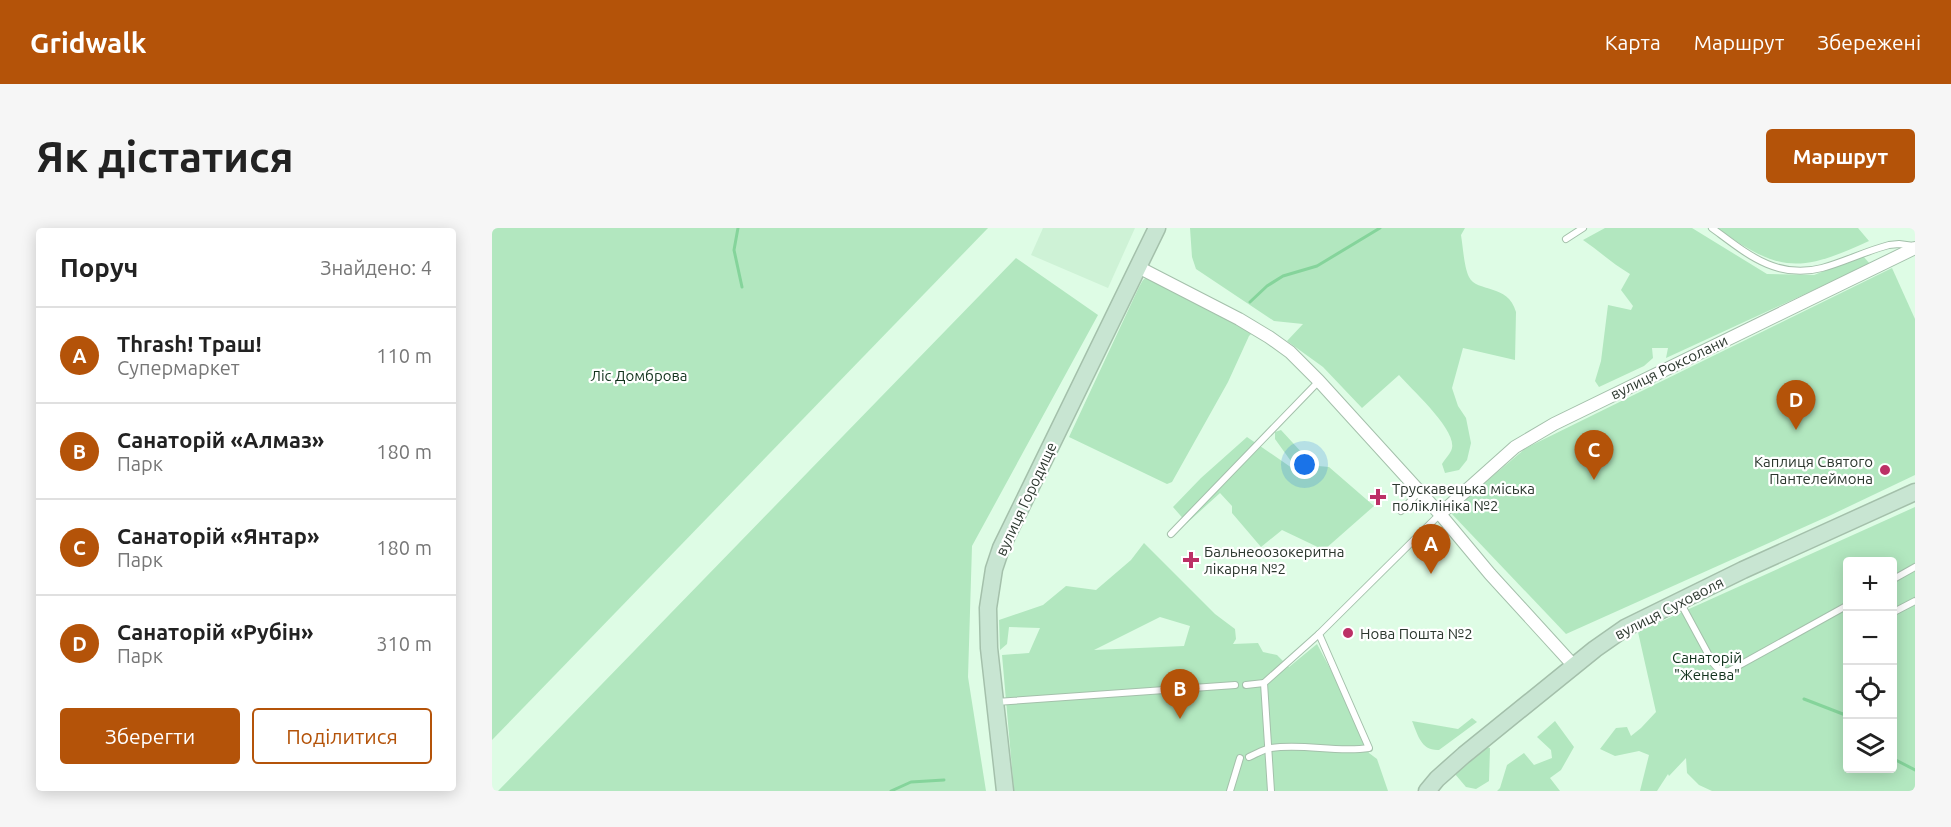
<!DOCTYPE html>
<html lang="uk">
<head>
<meta charset="utf-8">
<style>
  body { margin:0; font-family:Ubuntu,sans-serif; background:#f6f6f6; color:#222 }
  .controls { position:absolute; right:18px; bottom:18px; display:grid; overflow:hidden; border-radius:6px; box-shadow:0 3px 15px #0003 }
  .controls button { width:54px; height:54px; display:grid; place-items:center; padding:0; border:0; border-bottom:2px solid #e0e0e0; background:#fff; color:#222; font:30px sans-serif }
  .you { position:absolute; left:813px; top:237px; width:21px; height:21px; margin:-15px; border:4px solid #fff; border-radius:50%; background:#1a73e8; box-shadow:0 0 0 9px #1a73e833 }
  .badge { display:grid; place-items:center; width:39px; height:39px; border-radius:50%; background:#b45309; color:#fff; font-size:20px; font-weight:700 }
  .pin { position:absolute; translate:-50% -50px; filter:drop-shadow(0 2px 3px #0008) }
  .pin::after { content:''; position:absolute; top:32px; width:21px; height:18px; background:inherit; clip-path:polygon(0 0,100% 0,50% 100%) }
  .list { margin:0; padding:0; list-style:none }
  h2 { display:flex; justify-content:space-between; align-items:center; height:78px; margin:0; padding:0 24px; font-size:26px }
  h2 small { font-size:20px; font-weight:400; color:#767676 }
  .list li { display:grid; grid-template-columns:39px 1fr auto; gap:18px; align-items:center; box-sizing:border-box; height:96px; padding:0 24px; border-top:2px solid #e0e0e0 }
  .list b { display:block; font-size:22px; white-space:nowrap }
  .list p { margin:0; font-size:20px; white-space:nowrap; color:#767676 }
  .list em { font-size:20px; font-style:normal; color:#767676 }
  .actions { display:flex; gap:12px; padding:18px 24px }
  .actions a { flex:1; padding:14px 0; border:2px solid #b45309; border-radius:6px; text-align:center; font-size:21px; color:#b45309 }
  .actions .main { background:#b45309; color:#fff }
  .icon { flex:none; width:33px; height:33px; fill:none; stroke:currentColor; stroke-width:2; stroke-linecap:round; stroke-linejoin:round }
  .map { position:relative; flex:none; width:1423px; height:563px; overflow:hidden; border-radius:6px }
  header { display:flex; align-items:center; gap:36px; box-sizing:border-box; height:84px; padding:0 30px; background:#b45309; color:#fff }
  header strong { font-size:28px }
  nav { display:flex; gap:33px; margin-inline-start:auto; font-size:21px }
  .intro { display:flex; align-items:center; justify-content:space-between; box-sizing:border-box; height:144px; padding:0 36px }
  h1 { margin:0; font-size:42px }
  .button { padding:15px 27px; border-radius:6px; background:#b45309; color:#fff; font-size:21px; font-weight:700 }
  main { display:flex; gap:36px; padding:0 36px }
  aside { flex:1; background:#fff; border-radius:6px; box-shadow:0 3px 15px #0003 }
  .map>svg:first-child { display:block }
  .built { fill:#cef2d6 }
  .green { fill:#b2e7bf; fill-rule:evenodd }
  .lines { fill:none; stroke-linecap:round; stroke-linejoin:round }
  .stream { stroke:#85d49b; stroke-width:3 }
  .lane-casing { stroke:#a4c0ab; stroke-width:8 }
  .street-casing { stroke:#a4c0ab; stroke-width:14 }
  .secondary-casing { stroke:#a4c0ab; stroke-width:19 }
  .lane { stroke:#fff; stroke-width:6 }
  .street { stroke:#fff; stroke-width:12 }
  .secondary { stroke:#c8e5d2; stroke-width:16 }
  .poi-dot { fill:#bc3066; stroke:#fff; stroke-width:2 }
  .labels { text-anchor:middle; dominant-baseline:central; stroke-width:4.5; stroke-linejoin:round; paint-order:stroke }
  .street-label { font-size:15px; fill:#2c372e; stroke:#fff }
  .park-label { font-size:15px; fill:#11321c; stroke:#fff }
  .poi-label { font-size:15px; fill:#2c372e; stroke:#fff; text-anchor:start }
</style>
</head>
<body>
<header>
<strong>Gridwalk</strong>
<nav><a>Карта</a><a>Маршрут</a><a>Збережені</a></nav>
</header>
<div class="intro"><h1>Як дістатися</h1><a class="button">Маршрут</a></div>
<main>
<aside>
<h2>Поруч<small>Знайдено: 4</small></h2>
<ul class="list">
<li><span class="badge">A</span><div><b>Thrash! Траш!</b><p>Супермаркет</p></div><em>110 m</em></li>
<li><span class="badge">B</span><div><b>Санаторій «Алмаз»</b><p>Парк</p></div><em>180 m</em></li>
<li><span class="badge">C</span><div><b>Санаторій «Янтар»</b><p>Парк</p></div><em>180 m</em></li>
<li><span class="badge">D</span><div><b>Санаторій «Рубін»</b><p>Парк</p></div><em>310 m</em></li>
</ul>
<div class="actions"><a class="main">Зберегти</a><a>Поділитися</a></div>
</aside>
<div class="map">
<svg width="1423" height="563" viewBox="0 0 1423 563">
  <rect width="100%" height="100%" fill="#defce5"/>
  <path class="built" d="M551 0H643L616 60 539 27Z"/>
  <g class="green">
    <path d="M0 0H496L0 512Z"/>
    <path d="M698 0H973L969 7C971 19 972 39 977 49 985 65 1016 55 1024 84L1023 132 971 120 960 160 966 178 974 190 979 215 975 232 967 242 953 245 950 236C953 231 959 225 960 220 964 201 919 161 907 147L870 180 831 139 795 113 811 96 782 93 704 41 700 29Z"/>
    <path d="M1113 0H1200L1275 46 1322 47 1371 28 1378 36 1174 130 1176 120H1160L1161 130 1152 138 1107 159 1103 153 1109 133 1116 77 1139 82 1141 78 1129 62 1138 46C1121 36 1107 23 1091 12Z"/>
    <path d="M1225 0H1366L1377 13C1307 45 1288 45 1225 0Z"/>
    <path d="M524 30 606 87 480 318 476 449 494 563H6Z"/>
    <path d="M1400 40 1423 91V247L1339 287 1074 406 958 284 1034 220Z"/>
    <path d="M655 49 763 102 757 108 736 154 680 254 675 256 577 209 647 59 651 52Z"/>
    <path d="M789 202 812 227 816 237 837 239 882 278 832 322 790 302 769 319 740 285V278L728 265 695 295 681 279 709 250 755 209 800 240 801 236 783 211V204Z"/>
    <path d="M1423 279V563H1220L1207 557 1195 545 1194 530 1177 548 1176 546 1165 563H1148L1157 527 1147 523 1123 528 1108 521 1124 500 1135 499 1139 508 1149 500 1164 484 1146 404ZM1356 334H1400V540H1356Z"/>
    <path d="M652 315 723 386 743 401 744 411 741 416 766 415 771 424 785 427 797 439 825 416 843 450 873 517 877 525 885 531 896 563H522L510 427 537 425 548 400 517 399 515 416 508 422 507 392 551 377 574 358 604 362 639 332ZM668 389 698 398 692 418 602 422Z"/>
    <path d="M980 490 985 494 947 522C929 523 926 507 920 493L966 501Z"/>
    <path d="M1063 493 1082 519 1069 542 1058 550 1068 563H1005L1008 560 1015 537 1032 525 1042 537 1060 530 1059 522 1045 509Z"/>
    <path d="M995 519 998 520 997 553 984 561 974 559 963 546Z"/>
  </g>
  <g class="lines">
    <g class="stream">
      <path d="M246 0 242 22 250 59"/>
      <path d="M758 74 775 58 791 48 825 38 888 0"/>
      <path d="M1312 471 1356 488"/>
      <path d="M1400 530 1423 542"/>
      <path d="M399 563 419 554 452 552"/>
    </g>
    <defs>
      <g id="lane">
        <path d="M1220 0C1254 25 1284 52 1330 40 1352 34 1374 23 1397 17L1407 16 1422 18"/>
        <path d="M1074 11 1091 0"/>
        <path d="M909 283 927 264"/>
        <path d="M679 306 827 153"/>
        <path d="M1400 352 1423 339"/>
        <path d="M1188 374 1221 435C1226 441 1229 444 1237 443L1356 377"/>
        <path d="M1400 385 1423 373"/>
        <path d="M754 457 772 455"/>
        <path d="M504 474 743 457"/>
        <path d="M757 529C764 526 772 521 779 520 812 515 844 525 877 520L827 406 948 286"/>
        <path d="M738 563 748 530"/>
        <path d="M779 563 772 455 827 406"/>
      </g>
      <g id="street">
        <path d="M646 39 747 91 777 109 798 124 827 153 948 286 998 346 1082 438"/>
        <path d="M948 286 1023 219 1062 196 1423 20"/>
      </g>
      <g id="secondary">
        <path d="M513 563 497 420 496 380 502 341 509 320 665 0"/>
        <path d="M935 563 945 551 972 527 1103 421 1133 400 1251 342 1423 264"/>
      </g>
    </defs>
    <use href="#lane" class="lane-casing"/>
    <use href="#street" class="street-casing"/>
    <use href="#secondary" class="secondary-casing"/>
    <use href="#lane" class="lane"/>
    <use href="#street" class="street"/>
    <use href="#secondary" class="secondary"/>
  </g>
  <g class="poi-dot">
    <circle cx="1393" cy="242" r="6"/>
    <path d="M883 260h6v6h6v6h-6v6h-6v-6h-6v-6h6z"/>
    <path d="M696 323h6v6h6v6h-6v6h-6v-6h-6v-6h6z"/>
    <circle cx="856" cy="405" r="6"/>
  </g>
  <g class="labels">
    <g class="street-label">
      <text transform="translate(1177 139) rotate(-26)">вулиця Роксолани</text>
      <text transform="translate(534 271) rotate(-65)">вулиця Городище</text>
      <text transform="translate(1177 380) rotate(-27)">вулиця Суховоля</text>
    </g>
    <g class="park-label">
      <text x="147" y="147">Ліс Домброва</text>
      <text x="1215" y="429">Санаторій<tspan x="1215" dy="17">"Женева"</tspan></text>
    </g>
    <g class="poi-label">
      <text x="1381" y="233" text-anchor="end">Каплиця Святого<tspan x="1381" dy="17">Пантелеймона</tspan></text>
      <text x="900" y="260">Трускавецька міська<tspan x="900" dy="17">поліклініка №2</tspan></text>
      <text x="712" y="323">Бальнеоозокеритна<tspan x="712" dy="17">лікарня №2</tspan></text>
      <text x="868" y="405">Нова Пошта №2</text>
    </g>
  </g>
</svg>
<div class="controls">
<button>+</button>
<button>−</button>
<button><svg class="icon" aria-label="locate" viewBox="0 0 24 24"><circle cx="12" cy="12" r="6"/><path d="M12 2v4M12 18v4M2 12h4M18 12h4"/></svg></button>
<button><svg class="icon" aria-label="layers" viewBox="0 0 24 24"><path d="M12 4l9 5-9 5-9-5zM3 14l9 5 9-5"/></svg></button>
</div>
<div class="you"></div>
<div class="pin badge" style="left:939px;top:346px">A</div>
<div class="pin badge" style="left:688px;top:491px">B</div>
<div class="pin badge" style="left:1102px;top:252px">C</div>
<div class="pin badge" style="left:1304px;top:202px">D</div>
</div>
</main>
</body>
</html>
